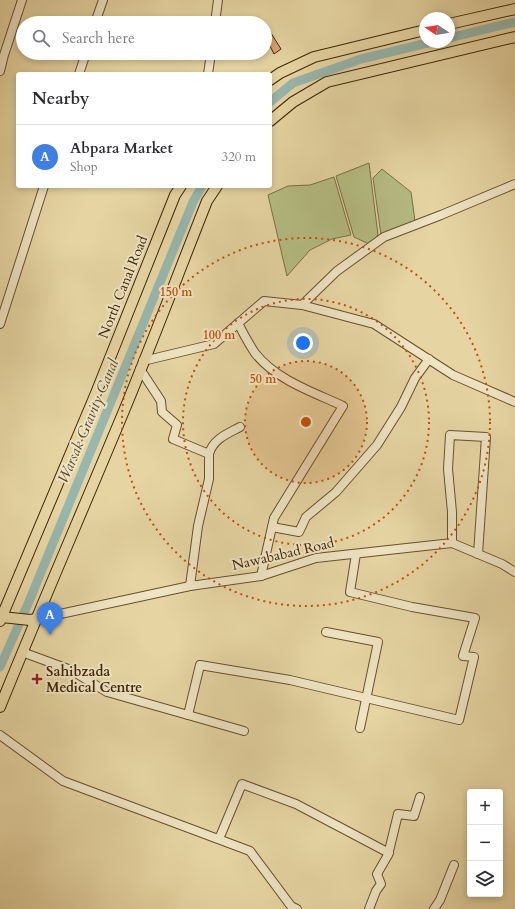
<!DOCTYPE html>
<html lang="en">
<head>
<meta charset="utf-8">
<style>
  body { margin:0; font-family:Cardo,serif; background:#f7f7f7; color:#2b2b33 }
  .controls { position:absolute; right:12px; bottom:12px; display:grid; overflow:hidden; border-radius:4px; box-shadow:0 2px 6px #0003 }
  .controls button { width:36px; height:36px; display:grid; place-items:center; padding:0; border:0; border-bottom:1px solid #e1e1e2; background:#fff; color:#2b2b33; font:20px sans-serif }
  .compass { position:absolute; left:419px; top:12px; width:36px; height:36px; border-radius:50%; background:#fff; box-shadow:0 2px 6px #0003; rotate:282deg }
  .you { position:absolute; left:303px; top:343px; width:14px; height:14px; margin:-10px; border:3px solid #fff; border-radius:50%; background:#1a73e8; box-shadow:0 0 0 6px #1a73e833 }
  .badge { display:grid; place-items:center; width:26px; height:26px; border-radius:50%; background:#0f766e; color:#fff; font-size:13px; font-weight:700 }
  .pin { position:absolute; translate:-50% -33px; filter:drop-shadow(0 1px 2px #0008) }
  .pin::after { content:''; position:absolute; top:21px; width:14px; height:12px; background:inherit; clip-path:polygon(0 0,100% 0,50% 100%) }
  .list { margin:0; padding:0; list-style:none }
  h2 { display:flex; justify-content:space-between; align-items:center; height:52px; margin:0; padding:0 16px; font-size:17px }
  h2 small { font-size:13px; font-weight:400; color:#7c7c81 }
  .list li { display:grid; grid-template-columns:26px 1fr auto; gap:12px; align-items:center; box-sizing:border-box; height:64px; padding:0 16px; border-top:1px solid #e1e1e2 }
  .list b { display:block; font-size:15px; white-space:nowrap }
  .list p { margin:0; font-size:13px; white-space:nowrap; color:#7c7c81 }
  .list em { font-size:13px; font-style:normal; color:#7c7c81 }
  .icon { flex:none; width:22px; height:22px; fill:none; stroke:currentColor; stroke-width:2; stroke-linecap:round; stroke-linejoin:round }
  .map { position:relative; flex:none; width:515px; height:909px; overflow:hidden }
  .search { position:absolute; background:#fff; box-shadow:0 2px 6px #0003; left:16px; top:16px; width:256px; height:44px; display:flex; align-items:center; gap:10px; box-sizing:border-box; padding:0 14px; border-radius:22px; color:#7c7c81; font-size:15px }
  .panel { position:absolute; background:#fff; box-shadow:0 2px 6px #0003; left:16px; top:72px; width:256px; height:116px; border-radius:4px }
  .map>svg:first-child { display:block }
  .green { fill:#b6bd84; stroke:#7a7045 }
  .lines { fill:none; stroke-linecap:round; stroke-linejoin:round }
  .canal { stroke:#98b7ad; stroke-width:9 }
  .building { fill:#e0a476; stroke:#3f2406 }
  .minor-casing { stroke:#69502d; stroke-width:10 }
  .major-casing { stroke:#3f2406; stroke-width:12 }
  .minor { stroke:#efe4c3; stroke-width:8 }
  .major { stroke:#e6d5a3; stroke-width:10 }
  .ring { fill:none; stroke:#c64e0b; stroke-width:2; stroke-dasharray:2 4 }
  .poi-dot { fill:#8f2418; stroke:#efe4c3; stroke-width:1.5 }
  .labels { text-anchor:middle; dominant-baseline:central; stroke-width:4; stroke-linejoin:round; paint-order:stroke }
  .street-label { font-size:14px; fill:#3f2406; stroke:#efe4c3 }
  .poi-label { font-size:14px; font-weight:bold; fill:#3f2406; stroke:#efe4c3; text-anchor:start }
  .water-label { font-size:15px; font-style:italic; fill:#554930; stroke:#efe4c3 }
  .centre { fill:#c64e0b; stroke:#efe4c3; stroke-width:2 }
  .ring-label { font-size:12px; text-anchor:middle; font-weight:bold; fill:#c64e0b; stroke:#efe4c3; stroke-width:4; stroke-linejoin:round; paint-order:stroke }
</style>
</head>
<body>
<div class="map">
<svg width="515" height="909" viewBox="0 0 515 909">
  <rect width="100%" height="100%" fill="#e6d5a3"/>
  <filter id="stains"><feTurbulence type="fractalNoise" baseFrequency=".005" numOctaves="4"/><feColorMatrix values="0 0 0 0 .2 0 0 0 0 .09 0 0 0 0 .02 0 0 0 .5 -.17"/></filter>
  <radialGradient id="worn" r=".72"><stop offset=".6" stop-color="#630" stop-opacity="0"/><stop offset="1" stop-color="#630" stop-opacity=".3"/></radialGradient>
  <g class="green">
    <path d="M369 163 378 235 369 244 354 237 336 176Z"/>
    <path d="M382 169 411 192 415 221 381 235 373 178Z"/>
    <path d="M334 177 351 235 332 239 310 250 287 276 268 195 288 186 310 185Z"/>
  </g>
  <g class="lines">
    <g class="canal">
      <path d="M449 38 515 22"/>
      <path d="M270 102 293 83 361 59 432 42"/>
      <path d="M0 667 28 604 193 202 202 186"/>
    </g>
  </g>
  <path class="building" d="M269 30 281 49 274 54 265 36V32Z"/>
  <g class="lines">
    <defs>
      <g id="minor">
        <path d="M95 23 103 0"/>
        <path d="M215 23 218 0"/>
        <path d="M0 71 4 55 22 0"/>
        <path d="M79 74 86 53"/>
        <path d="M208 74 211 53"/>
        <path d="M515 184 441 215 384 237 337 271 302 305 374 324 453 375 515 402"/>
        <path d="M238 323C243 333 249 344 255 353 276 380 313 392 343 406L274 518 261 576"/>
        <path d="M0 324 44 186"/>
        <path d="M143 361 214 344 264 301 302 305"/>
        <path d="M140 369 161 401 162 412 177 425 173 439 209 454V479L198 526 190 586"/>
        <path d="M209 454C213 439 227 434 240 427"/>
        <path d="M272 527 299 532 306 517 336 492 377 445 401 407 415 378 429 359"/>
        <path d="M452 543V512L448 469 450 435 486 437 478 554"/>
        <path d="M37 619 190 586 261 576 316 558 452 543 502 564 515 572"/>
        <path d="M326 632 378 642 360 728"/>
        <path d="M22 652 71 670 107 692 188 715 200 665 290 680 459 720 474 657 463 656 475 618 412 607 350 592 356 554"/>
        <path d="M188 715 244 731"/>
        <path d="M0 735 63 781 250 851 291 906 297 909"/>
        <path d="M219 839 242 784 296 804 389 853"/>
        <path d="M369 909 376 891 381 884 377 874 388 855 398 814 414 816 420 797"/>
        <path d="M434 909 440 900 454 865"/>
      </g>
      <g id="major">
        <path d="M449 24 515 9"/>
        <path d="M270 80 280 73 314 57 425 30"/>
        <path d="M270 121 293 102 327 82 515 37"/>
        <path d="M2 617 30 620 37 619"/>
        <path d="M0 621 96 393 175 195 181 186"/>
        <path d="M0 707C41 606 84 507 126 406 154 338 180 269 207 201L217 186"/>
      </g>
    </defs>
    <use href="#minor" class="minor-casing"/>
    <use href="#major" class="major-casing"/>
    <use href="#minor" class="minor"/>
    <use href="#major" class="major"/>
  </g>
  <circle cx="306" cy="422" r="61" fill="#c64e0b" fill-opacity=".12"/>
  <g class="ring">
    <circle cx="306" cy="422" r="61"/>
    <circle cx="306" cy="422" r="123"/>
    <circle cx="306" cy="422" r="184"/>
  </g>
  <path class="poi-dot" d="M35 673h4v4h4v4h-4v4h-4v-4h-4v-4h4z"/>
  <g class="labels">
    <g class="street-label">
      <text transform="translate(123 287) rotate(-68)">North Canal Road</text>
      <text transform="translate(283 554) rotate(-13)">Nawababad Road</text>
    </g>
    <g class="poi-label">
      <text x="46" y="671">Sahibzada<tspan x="46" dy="16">Medical Centre</tspan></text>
    </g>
    <g class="water-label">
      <text transform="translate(88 421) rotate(-67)">Warsak Gravity Canal</text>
    </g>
  </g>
  <circle cx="306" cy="422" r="6" class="centre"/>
  <g class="ring-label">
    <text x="176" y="296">150 m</text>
    <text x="219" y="339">100 m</text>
    <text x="263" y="383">50 m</text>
  </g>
  <rect width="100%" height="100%" filter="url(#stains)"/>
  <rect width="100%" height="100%" fill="url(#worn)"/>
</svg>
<div class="controls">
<button>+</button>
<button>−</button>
<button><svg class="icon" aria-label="layers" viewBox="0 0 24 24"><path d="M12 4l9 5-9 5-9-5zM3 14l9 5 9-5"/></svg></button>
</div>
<svg class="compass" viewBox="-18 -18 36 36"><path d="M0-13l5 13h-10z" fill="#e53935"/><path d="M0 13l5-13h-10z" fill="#7c7c81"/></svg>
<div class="you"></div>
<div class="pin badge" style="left:50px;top:635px;background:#3f7fe0">A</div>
<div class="search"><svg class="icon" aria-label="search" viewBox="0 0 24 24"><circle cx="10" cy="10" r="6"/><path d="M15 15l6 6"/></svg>Search here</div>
<section class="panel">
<h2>Nearby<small></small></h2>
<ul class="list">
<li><span class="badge" style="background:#3f7fe0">A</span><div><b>Abpara Market</b><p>Shop</p></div><em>320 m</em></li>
</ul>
</section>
</div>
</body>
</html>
